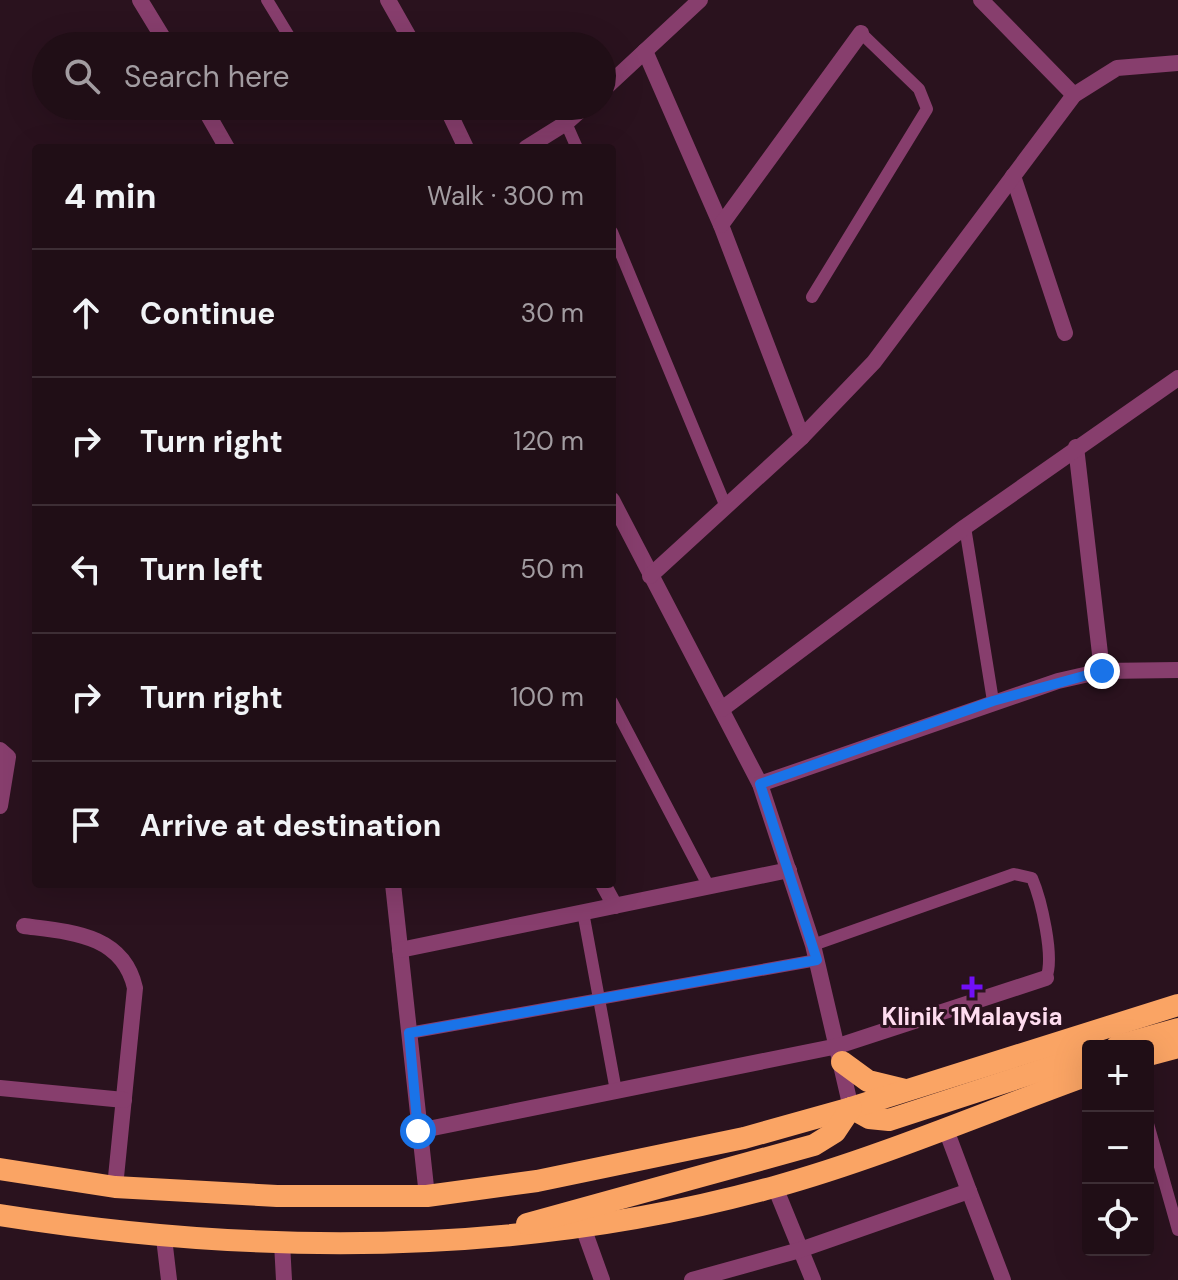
<!DOCTYPE html>
<html lang="en">
<head>
<meta charset="utf-8">
<style>
  body { margin:0; font-family:"DM Sans",sans-serif; background:#28171f; color:#f1f3f6 }
  .controls { position:absolute; right:24px; bottom:24px; display:grid; overflow:hidden; border-radius:8px; box-shadow:0 8px 32px #0002 }
  .controls button { width:72px; height:72px; display:grid; place-items:center; padding:0; border:0; border-bottom:2px solid #3d2e35; background:#200e16; color:#f1f3f6; font:40px sans-serif }
  .stop { position:absolute; width:24px; height:24px; margin:-18px; border:6px solid #1a73e8; border-radius:50%; background:#fff }
  .stop.end { background:#1a73e8; border-color:#fff; box-shadow:0 2px 8px #0008 }
  .list { margin:0; padding:0; list-style:none }
  h2 { display:flex; justify-content:space-between; align-items:center; height:104px; margin:0; padding:0 32px; font-size:34px }
  h2 small { font-size:26px; font-weight:400; color:#a29ca1 }
  .list li { display:grid; grid-template-columns:52px 1fr auto; gap:24px; align-items:center; box-sizing:border-box; height:128px; padding:0 32px; border-top:2px solid #3d2e35 }
  .list b { display:block; font-size:30px; white-space:nowrap }
  .list em { font-size:26px; font-style:normal; color:#a29ca1 }
  .icon { flex:none; width:44px; height:44px; fill:none; stroke:currentColor; stroke-width:2; stroke-linecap:round; stroke-linejoin:round }
  .map { position:relative; flex:none; width:1178px; height:1280px; overflow:hidden }
  .search { position:absolute; background:#200e16; box-shadow:0 8px 32px #0002; left:32px; top:32px; width:584px; height:88px; display:flex; align-items:center; gap:20px; box-sizing:border-box; padding:0 28px; border-radius:44px; color:#a29ca1; font-size:30px }
  .panel { position:absolute; background:#200e16; box-shadow:0 8px 32px #0002; left:32px; top:144px; width:584px; height:744px; border-radius:8px }
  .map>svg:first-child { display:block }
  .lines { fill:none; stroke-linecap:round; stroke-linejoin:round }
  .service { stroke:#873e6d; stroke-width:12 }
  .minor { stroke:#873e6d; stroke-width:16 }
  .trunk { stroke:#faa464; stroke-width:22 }
  .route { stroke:#1a73e8; stroke-width:10 }
  .poi-dot { fill:#710ff7; stroke:#2a121e; stroke-width:3 }
  .labels { text-anchor:middle; dominant-baseline:central; stroke-width:6; stroke-linejoin:round; paint-order:stroke }
  .poi-label { font-size:24px; font-weight:bold; fill:#fedcef; stroke:#2a121e }
</style>
</head>
<body>
<div class="map">
<svg width="1178" height="1280" viewBox="0 0 1178 1280">
  <rect width="100%" height="100%" fill="#2a121e"/>
  <g class="lines">
    <g class="service">
      <path d="M267 0 295 46"/>
      <path d="M566 123 577 148"/>
      <path d="M612 232 726 507"/>
      <path d="M812 297 927 109 919 89 861 33"/>
      <path d="M965 527 993 701"/>
      <path d="M612 702 709 887"/>
      <path d="M583 912 616 1091"/>
      <path d="M813 945 1014 874 1032 878C1041 899 1055 958 1046 978"/>
      <path d="M409 1033 817 960"/>
      <path d="M1148 1124 1178 1230"/>
    </g>
    <g class="minor">
      <path d="M140 0 168 46"/>
      <path d="M388 0 414 46"/>
      <path d="M981 0 1074 95"/>
      <path d="M645 51 721 225 802 437"/>
      <path d="M602 91 700 0"/>
      <path d="M203 106 227 148"/>
      <path d="M446 106 466 148"/>
      <path d="M526 148 566 123 585 106"/>
      <path d="M1013 176 1065 333"/>
      <path d="M721 225 861 33"/>
      <path d="M1076 447 1102 671"/>
      <path d="M612 500 760 784 813 945 851 1108"/>
      <path d="M650 576 802 437 874 362 1074 95 1117 68 1178 63"/>
      <path d="M722 709 965 527 1178 378"/>
      <path d="M0 750 8 757 0 806"/>
      <path d="M760 784 1058 681 1102 671 1178 670"/>
      <path d="M393 884 427 1196"/>
      <path d="M603 884 615 906"/>
      <path d="M24 926C70 932 123 934 135 988L115 1187"/>
      <path d="M400 950 789 870"/>
      <path d="M0 1088 124 1100"/>
      <path d="M418 1131 838 1046 1046 978"/>
      <path d="M775 1187 813 1280"/>
      <path d="M969 1191 1003 1280"/>
      <path d="M584 1230 602 1280"/>
      <path d="M164 1238 169 1280"/>
      <path d="M282 1243 284 1280"/>
      <path d="M692 1280 800 1250 969 1191 945 1127"/>
    </g>
    <g class="trunk">
      <path d="M1117 1046 1178 1029"/>
      <path d="M1148 1055 1178 1047"/>
      <path d="M842 1062 868 1081 905 1090"/>
      <path d="M851 1108 869 1118 889 1120 1088 1055"/>
      <path d="M0 1169 115 1187 277 1196H427L537 1181 744 1138 851 1108 1178 1005"/>
      <path d="M0 1215C258 1256 521 1257 774 1187 879 1158 986 1112 1088 1075"/>
      <path d="M527 1224 814 1145 835 1132 851 1108"/>
    </g>
  </g>
  <g class="lines">
    <path class="route" d="M418 1131 409 1033 817 960 760 784 993 701 1102 671"/>
  </g>
  <path class="poi-dot" d="M968 975h8v8h8v8h-8v8h-8v-8h-8v-8h8z"/>
  <g class="labels">
    <g class="poi-label">
      <text x="972" y="1016">Klinik 1Malaysia</text>
    </g>
  </g>
</svg>
<div class="controls">
<button>+</button>
<button>−</button>
<button><svg class="icon" aria-label="locate" viewBox="0 0 24 24"><circle cx="12" cy="12" r="6"/><path d="M12 2v4M12 18v4M2 12h4M18 12h4"/></svg></button>
</div>
<div class="stop" style="left:418px;top:1131px"></div>
<div class="stop end" style="left:1102px;top:671px"></div>
<div class="search"><svg class="icon" aria-label="search" viewBox="0 0 24 24"><circle cx="10" cy="10" r="6"/><path d="M15 15l6 6"/></svg>Search here</div>
<section class="panel">
<h2>4 min<small>Walk · 300 m</small></h2>
<ul class="list">
<li><svg class="icon" aria-label="ahead" viewBox="0 0 24 24"><path d="M12 20V5M6 11l6-6 6 6"/></svg><div><b>Continue</b></div><em>30 m</em></li>
<li><svg class="icon" aria-label="right" viewBox="0 0 24 24"><path d="M7 20v-9h11M14 6l5 5-5 5"/></svg><div><b>Turn right</b></div><em>120 m</em></li>
<li><svg class="icon" aria-label="left" viewBox="0 0 24 24"><path d="M17 20v-9H6M10 6l-5 5 5 5"/></svg><div><b>Turn left</b></div><em>50 m</em></li>
<li><svg class="icon" aria-label="right" viewBox="0 0 24 24"><path d="M7 20v-9h11M14 6l5 5-5 5"/></svg><div><b>Turn right</b></div><em>100 m</em></li>
<li><svg class="icon" aria-label="arrive" viewBox="0 0 24 24"><path d="M6 21V4h12l-3 4 3 4H6"/></svg><div><b>Arrive at destination</b></div></li>
</ul>
</section>
</div>
</body>
</html>
